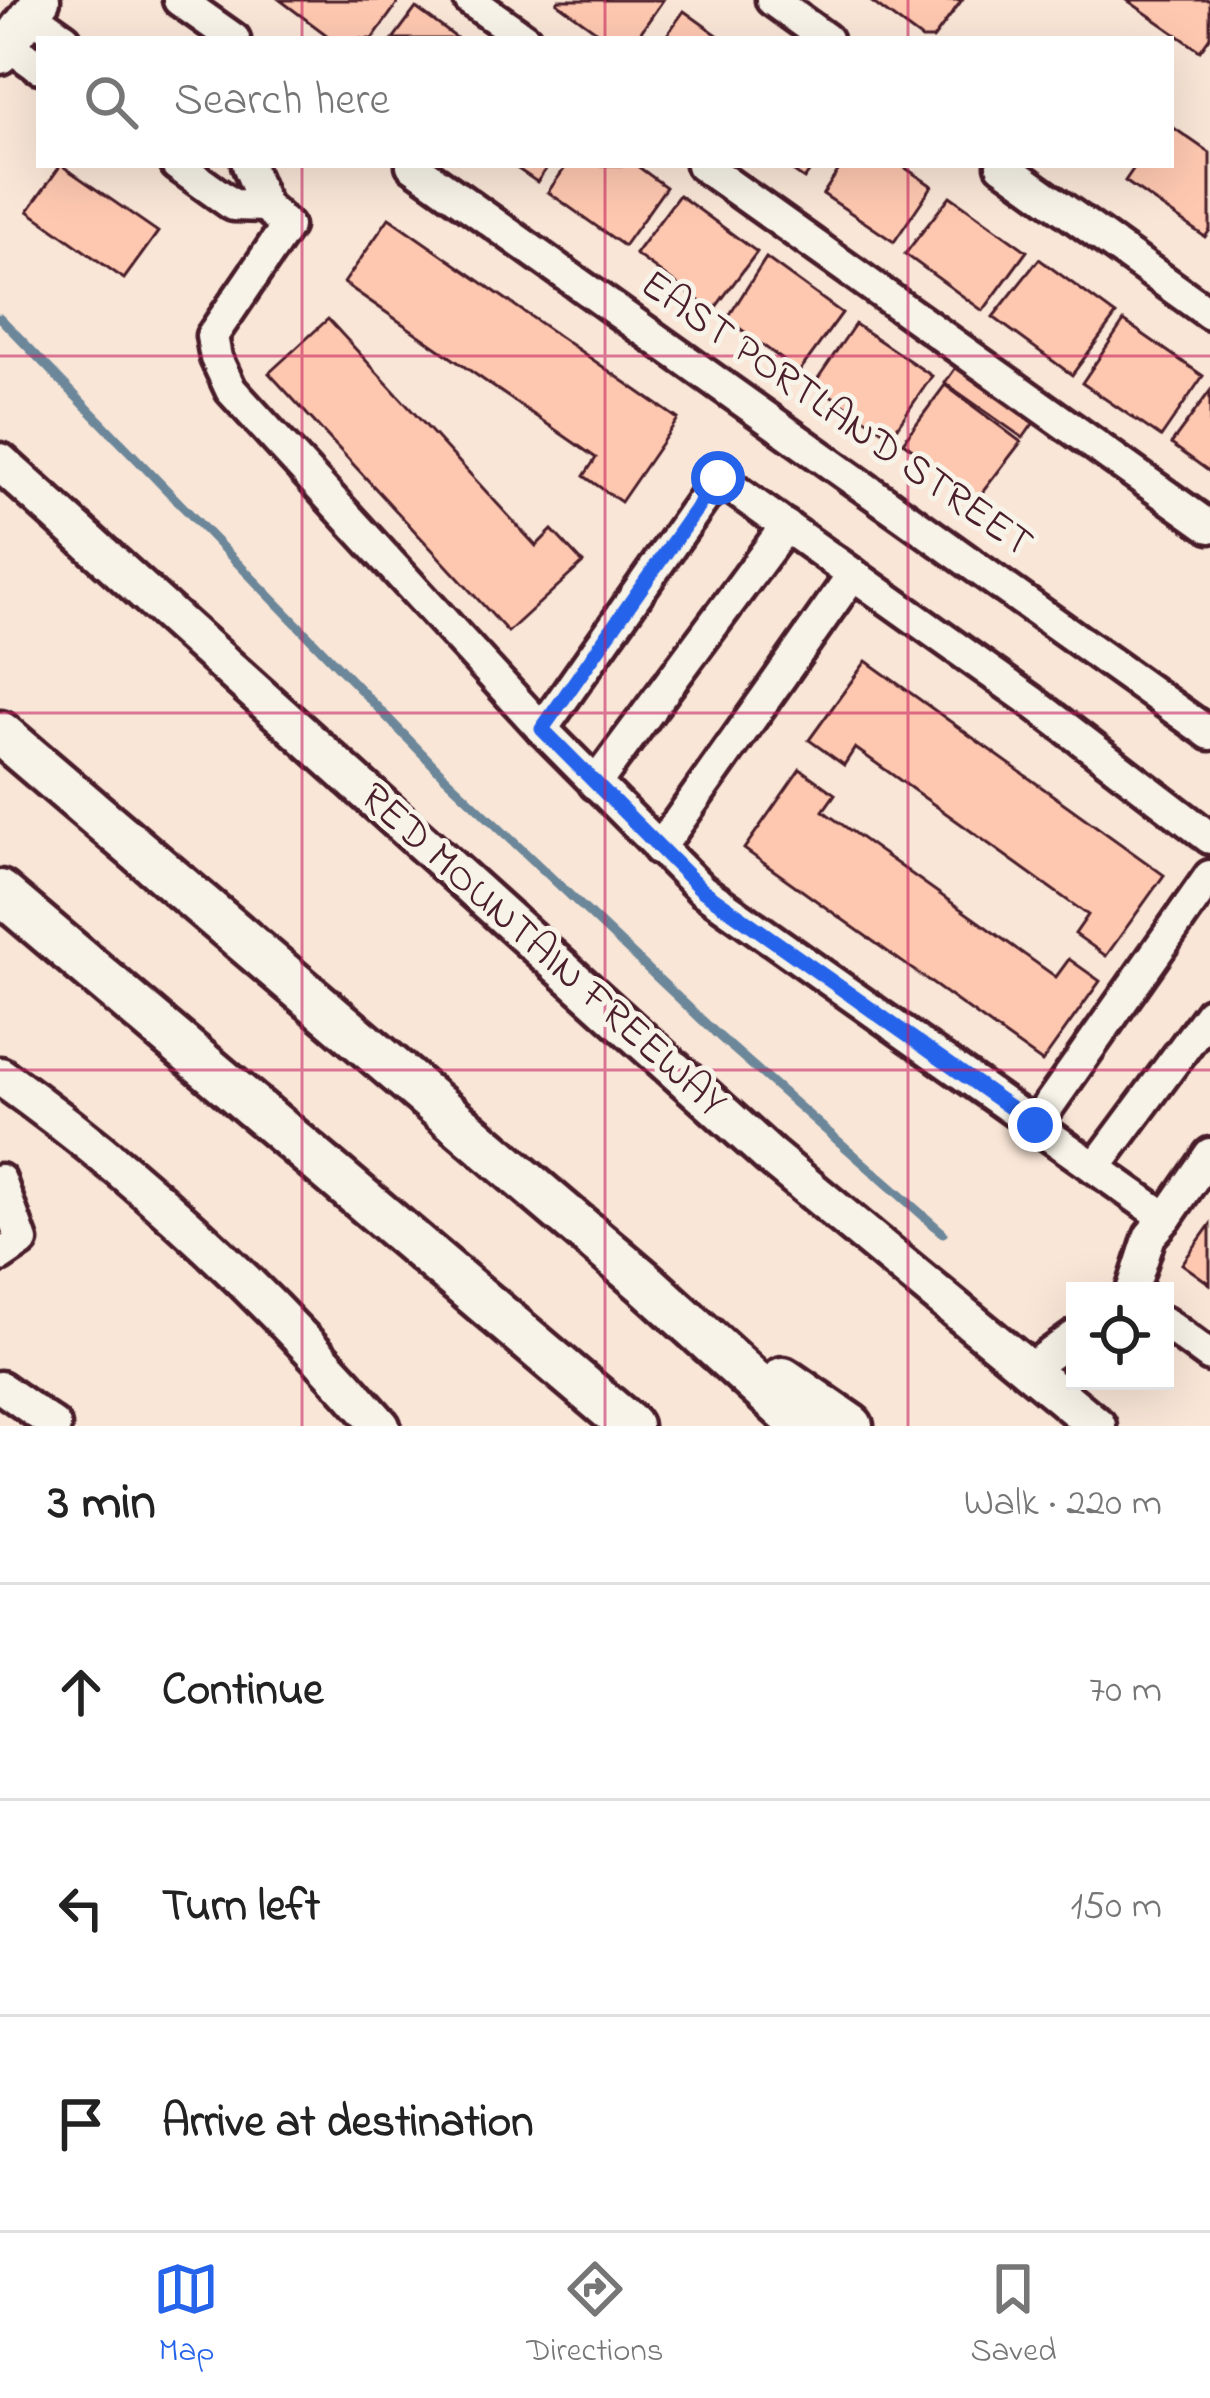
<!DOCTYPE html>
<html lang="en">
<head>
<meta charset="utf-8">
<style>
  body { margin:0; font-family:"Indie Flower",sans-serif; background:#f6f6f6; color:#222 }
  .controls { position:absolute; right:36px; bottom:36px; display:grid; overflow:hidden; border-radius:0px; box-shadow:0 12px 48px #0002 }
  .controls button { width:108px; height:108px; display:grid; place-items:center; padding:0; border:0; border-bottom:3px solid #e0e0e0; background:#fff; color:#222; font:60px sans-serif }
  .stop { position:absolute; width:36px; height:36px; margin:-27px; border:9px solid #2563eb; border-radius:50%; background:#fff }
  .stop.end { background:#2563eb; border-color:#fff; box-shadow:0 3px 12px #0008 }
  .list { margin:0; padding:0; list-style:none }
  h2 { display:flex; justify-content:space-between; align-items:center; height:156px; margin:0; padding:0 48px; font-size:51px }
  h2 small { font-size:39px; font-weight:400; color:#767676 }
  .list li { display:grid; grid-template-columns:78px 1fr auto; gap:36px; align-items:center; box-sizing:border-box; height:216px; padding:0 48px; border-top:3px solid #e0e0e0 }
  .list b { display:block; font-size:45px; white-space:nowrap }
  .list em { font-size:39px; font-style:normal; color:#767676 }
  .icon { flex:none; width:66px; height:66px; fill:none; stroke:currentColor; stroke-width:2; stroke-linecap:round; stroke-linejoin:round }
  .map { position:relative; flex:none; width:1210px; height:1426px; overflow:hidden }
  .search { position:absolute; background:#fff; box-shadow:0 12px 48px #0002; left:36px; right:36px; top:36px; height:132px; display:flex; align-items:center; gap:30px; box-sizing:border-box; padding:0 42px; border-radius:0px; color:#767676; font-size:45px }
  .sheet { height:804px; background:#fff }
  nav { display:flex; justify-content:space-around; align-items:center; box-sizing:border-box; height:168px; border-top:3px solid #e0e0e0; background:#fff; font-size:33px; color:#767676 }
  nav a { display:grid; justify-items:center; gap:6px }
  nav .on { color:#2563eb }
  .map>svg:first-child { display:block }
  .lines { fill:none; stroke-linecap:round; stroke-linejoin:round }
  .stream { stroke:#6c8799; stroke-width:9 }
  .building { fill:#fec8b0; stroke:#4a1f2b; stroke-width:3 }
  .minor-casing { stroke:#4a1f2b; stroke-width:39 }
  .major-casing { stroke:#4a1f2b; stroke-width:45 }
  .highway-casing { stroke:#4a1f2b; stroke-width:51 }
  .minor { stroke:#f7f3e8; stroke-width:30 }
  .major { stroke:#f7f3e8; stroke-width:36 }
  .highway { stroke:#f7f3e8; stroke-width:42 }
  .route { stroke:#2563eb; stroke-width:15 }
  .grid { fill:none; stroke:#c2185b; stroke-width:3; stroke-opacity:0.55 }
  .labels { text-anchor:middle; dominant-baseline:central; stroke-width:10; stroke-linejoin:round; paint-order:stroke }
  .street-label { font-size:42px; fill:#4a1f2b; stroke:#f7f3e8 }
</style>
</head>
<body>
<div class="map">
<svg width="1210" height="1426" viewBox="0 0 1210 1426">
  <rect width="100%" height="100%" fill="#f9e6d7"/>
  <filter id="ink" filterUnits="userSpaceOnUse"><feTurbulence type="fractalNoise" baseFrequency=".00833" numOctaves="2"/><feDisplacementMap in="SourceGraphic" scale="24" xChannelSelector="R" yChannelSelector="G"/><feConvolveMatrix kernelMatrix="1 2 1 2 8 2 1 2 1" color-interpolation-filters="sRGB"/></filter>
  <g filter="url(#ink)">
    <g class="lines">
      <path class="stream" d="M0 318 445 777 720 1037 943 1233"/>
    </g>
    <g class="building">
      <path d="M280 0H400L372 39H332Z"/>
      <path d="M559 0H663L636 39H607L557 3Z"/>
      <path d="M869 0H962L933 39H922Z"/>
      <path d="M1127 0H1210V37L1200 51Z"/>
      <path d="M416 8 458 39H393Z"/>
      <path d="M684 11 723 39H664Z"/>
      <path d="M1171 126 1210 153V230L1205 237 1125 181 1136 165H1171Z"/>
      <path d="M61 165 158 232 124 279 28 211Z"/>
      <path d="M512 165H549L537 182Z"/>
      <path d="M567 165H636L666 187 624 246 548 192Z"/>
      <path d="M784 165H814L804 179Z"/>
      <path d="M842 165H901L932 186 894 242 823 194Z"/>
      <path d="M679 195 757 252 713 311 635 254Z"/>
      <path d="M950 196 1027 251 983 311 905 254Z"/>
      <path d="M389 218 678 419 621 502 584 476 596 458 344 283Z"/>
      <path d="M766 258 842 313 799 372 727 319Z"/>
      <path d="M1039 259 1116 315 1072 375 993 317Z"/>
      <path d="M328 319 536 546 552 530 583 563 508 632 269 373Z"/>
      <path d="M1124 321 1203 376 1161 437 1082 383Z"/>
      <path d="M855 324 932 376 891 436 814 384Z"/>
      <path d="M959 363 1037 418 1023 438 945 383Z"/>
      <path d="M945 385 1021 442 978 498 903 442Z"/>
      <path d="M1210 391V472L1171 444Z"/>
      <path d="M866 661 1164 875 1106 956 1075 934 1088 915 855 748 844 765 809 740Z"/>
      <path d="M800 769 835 794 823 811 1056 977 1069 959 1100 981 1042 1062 744 849Z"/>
      <path d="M1210 1225V1284L1182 1264Z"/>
    </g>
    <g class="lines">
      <defs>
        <g id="minor">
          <path d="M179 0 234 39"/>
          <path d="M470 0 525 39"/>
          <path d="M772 0 826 39"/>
          <path d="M30 14 65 39"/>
          <path d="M8 45 39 67"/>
          <path d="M177 165 233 205 265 206"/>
          <path d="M248 165 265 206 287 226 212 336 216 358 231 390 542 729 702 890 1166 1218 1150 1236 1132 1291"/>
          <path d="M412 165 1210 734"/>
          <path d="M702 165 1210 527"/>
          <path d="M1002 165 1210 314"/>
          <path d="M542 729 718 478 1031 701 1210 838"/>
          <path d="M595 784 786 526"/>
          <path d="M659 849 853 574"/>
          <path d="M1035 1125 1210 876"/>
          <path d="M1095 1168 1210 1013"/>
          <path d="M0 1180 22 1241 0 1256"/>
          <path d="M1166 1218 1210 1154"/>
          <path d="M1165 1323 1210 1356"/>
          <path d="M1028 1370 1075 1336"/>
          <path d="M0 1387 55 1426"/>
        </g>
        <g id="major">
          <path d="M0 55 41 0"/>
          <path d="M0 462 770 1156 1097 1426"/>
          <path d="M0 1076C142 1177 267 1295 381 1426"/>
        </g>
        <g id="highway">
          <path d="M0 733 644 1282 803 1426"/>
          <path d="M0 892 630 1426"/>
          <path d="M783 1379 851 1426"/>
        </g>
      </defs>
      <use href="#minor" class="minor-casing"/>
      <use href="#major" class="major-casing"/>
      <use href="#highway" class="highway-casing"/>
      <use href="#minor" class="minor"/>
      <use href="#major" class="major"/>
      <use href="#highway" class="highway"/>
    </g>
  </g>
  <g class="lines" filter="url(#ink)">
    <path class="route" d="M718 478 542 729 702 890 1035 1125"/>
  </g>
  <path class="grid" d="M302 0V39M605 0V39M908 0V39M302 165V1426M605 165V1426M908 165V1426M0 356H1210M0 713H1210M0 1070H1210"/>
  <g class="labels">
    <g class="street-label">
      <text transform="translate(836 415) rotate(35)">EAST PORTLAND STREET</text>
      <text transform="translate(542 951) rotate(42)">RED MOUNTAIN FREEWAY</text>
    </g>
  </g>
</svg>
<div class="controls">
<button><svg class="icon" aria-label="locate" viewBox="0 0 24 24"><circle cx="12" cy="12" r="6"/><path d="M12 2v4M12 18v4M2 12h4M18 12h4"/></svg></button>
</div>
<div class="stop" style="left:718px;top:478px"></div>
<div class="stop end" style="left:1035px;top:1125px"></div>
<div class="search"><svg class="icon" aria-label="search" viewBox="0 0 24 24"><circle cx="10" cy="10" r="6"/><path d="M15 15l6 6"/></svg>Search here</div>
</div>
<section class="sheet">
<h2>3 min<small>Walk · 220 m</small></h2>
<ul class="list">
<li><svg class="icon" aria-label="ahead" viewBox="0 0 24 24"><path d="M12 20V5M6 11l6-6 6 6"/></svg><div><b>Continue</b></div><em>70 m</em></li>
<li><svg class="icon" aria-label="left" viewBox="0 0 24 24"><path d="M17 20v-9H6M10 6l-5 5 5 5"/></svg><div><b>Turn left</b></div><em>150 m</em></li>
<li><svg class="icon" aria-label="arrive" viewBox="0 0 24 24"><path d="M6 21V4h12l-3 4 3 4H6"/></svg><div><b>Arrive at destination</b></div></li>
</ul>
</section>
<nav>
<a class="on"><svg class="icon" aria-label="map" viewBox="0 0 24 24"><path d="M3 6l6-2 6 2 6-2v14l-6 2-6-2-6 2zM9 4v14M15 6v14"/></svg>Map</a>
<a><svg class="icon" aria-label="directions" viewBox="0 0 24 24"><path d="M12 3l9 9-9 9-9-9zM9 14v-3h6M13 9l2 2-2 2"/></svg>Directions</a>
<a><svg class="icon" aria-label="saved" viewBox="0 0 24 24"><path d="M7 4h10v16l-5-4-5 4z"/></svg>Saved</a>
</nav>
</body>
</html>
